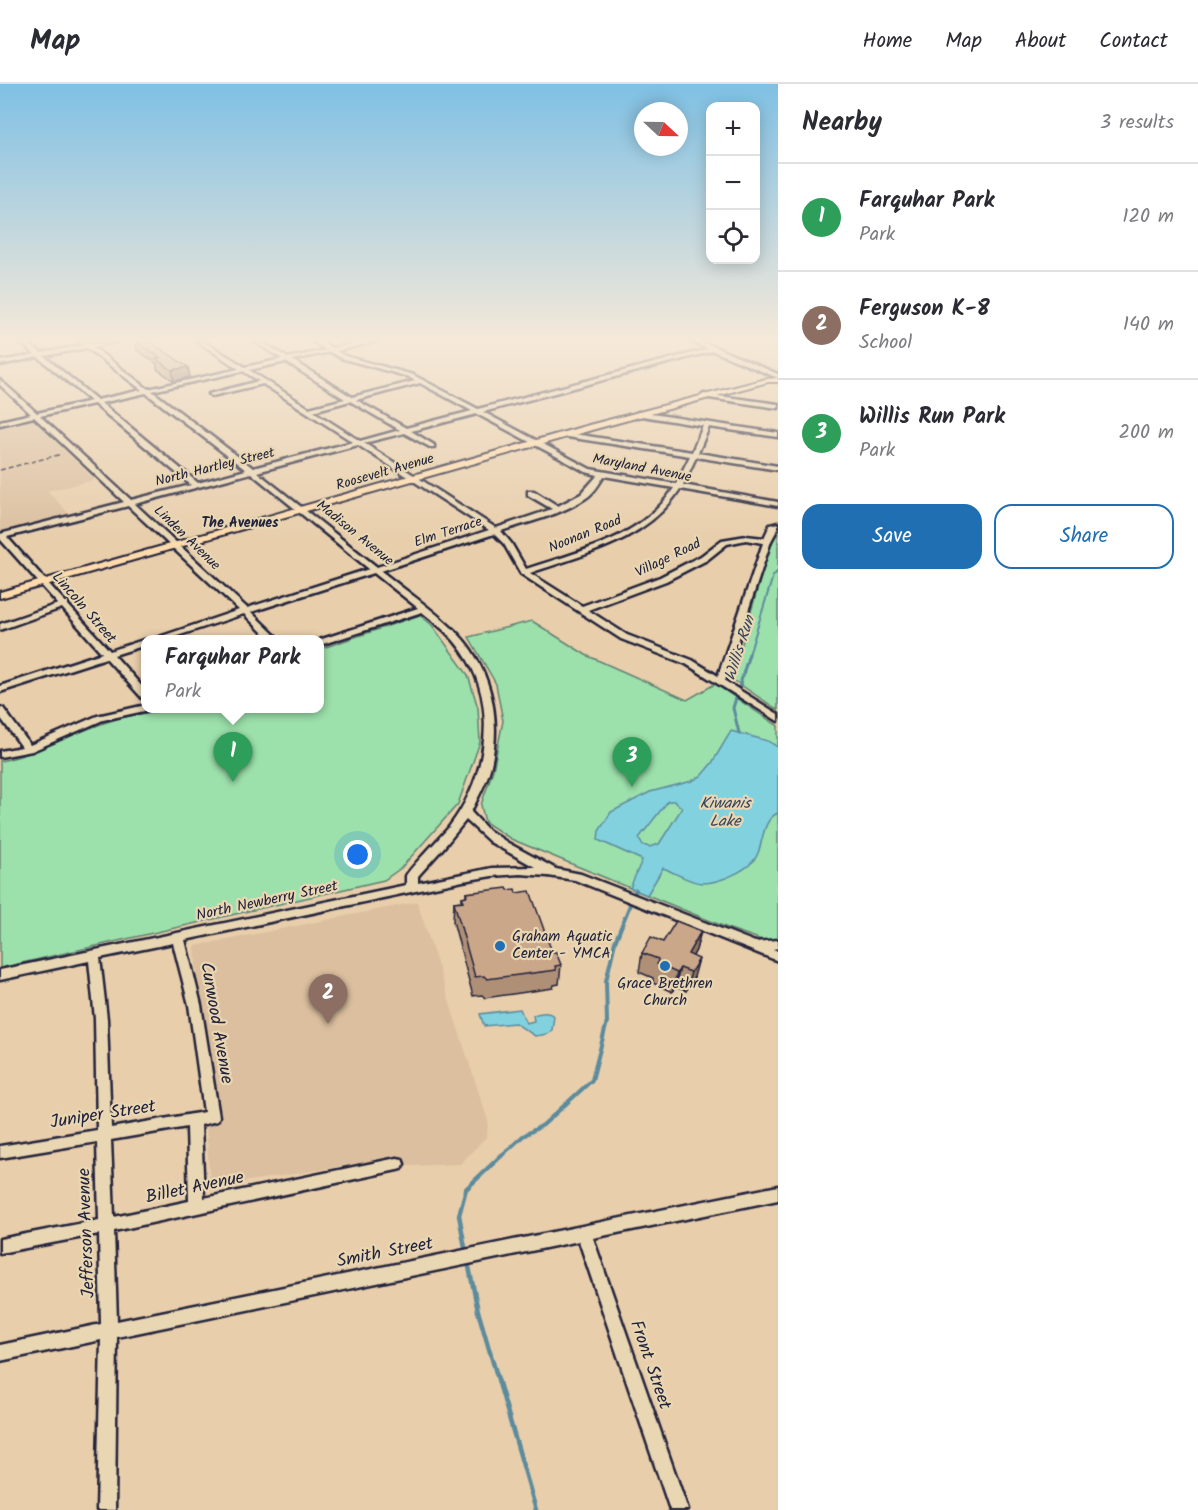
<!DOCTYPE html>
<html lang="en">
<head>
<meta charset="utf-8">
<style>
  body { margin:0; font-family:Kalam,sans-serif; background:#f7f7f7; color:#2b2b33 }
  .controls { position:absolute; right:18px; top:18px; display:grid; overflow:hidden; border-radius:12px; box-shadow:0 3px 15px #0003 }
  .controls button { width:54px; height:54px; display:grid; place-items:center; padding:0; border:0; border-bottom:2px solid #e1e1e2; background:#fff; color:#2b2b33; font:30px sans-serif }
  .compass { position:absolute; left:634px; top:18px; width:54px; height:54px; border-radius:50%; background:#fff; box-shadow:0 3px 15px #0003; rotate:112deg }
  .you { position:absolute; left:358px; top:771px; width:21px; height:21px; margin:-15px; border:4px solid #fff; border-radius:50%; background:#1a73e8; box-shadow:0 0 0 9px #1a73e833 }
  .badge { display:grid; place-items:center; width:39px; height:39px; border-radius:50%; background:#1f6fb2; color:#fff; font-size:20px; font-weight:700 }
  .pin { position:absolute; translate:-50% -50px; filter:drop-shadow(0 2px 3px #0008) }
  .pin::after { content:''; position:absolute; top:32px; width:21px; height:18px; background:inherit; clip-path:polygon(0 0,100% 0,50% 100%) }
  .popup { position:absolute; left:141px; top:551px; width:183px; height:78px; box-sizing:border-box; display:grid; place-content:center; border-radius:12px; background:#fff; filter:drop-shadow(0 2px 4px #0005); font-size:20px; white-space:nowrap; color:#7c7c81 }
  .popup b { font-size:22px; color:#2b2b33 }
  .popup::after { content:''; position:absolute; left:50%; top:100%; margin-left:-12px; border:12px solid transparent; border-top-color:#fff }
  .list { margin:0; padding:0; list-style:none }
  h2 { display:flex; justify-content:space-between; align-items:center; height:78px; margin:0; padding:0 24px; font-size:26px }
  h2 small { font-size:20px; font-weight:400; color:#7c7c81 }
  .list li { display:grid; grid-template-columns:39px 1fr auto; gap:18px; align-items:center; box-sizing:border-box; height:108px; padding:0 24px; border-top:2px solid #e1e1e2 }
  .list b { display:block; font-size:22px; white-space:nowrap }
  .list p { margin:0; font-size:20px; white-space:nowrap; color:#7c7c81 }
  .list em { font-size:20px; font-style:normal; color:#7c7c81 }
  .actions { display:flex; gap:12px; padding:18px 24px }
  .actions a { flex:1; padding:14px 0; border:2px solid #1f6fb2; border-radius:18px; text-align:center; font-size:21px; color:#1f6fb2 }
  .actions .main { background:#1f6fb2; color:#fff }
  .icon { flex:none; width:33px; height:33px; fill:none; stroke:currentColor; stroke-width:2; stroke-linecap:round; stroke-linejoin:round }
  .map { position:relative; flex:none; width:778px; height:1426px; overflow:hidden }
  header { display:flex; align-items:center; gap:36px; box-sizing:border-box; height:84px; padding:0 30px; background:#fff; border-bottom:2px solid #e1e1e2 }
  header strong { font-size:28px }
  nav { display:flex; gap:33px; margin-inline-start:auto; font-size:21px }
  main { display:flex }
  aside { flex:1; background:#fff }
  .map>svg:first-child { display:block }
  .built { fill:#dbbf9f }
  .green { fill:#9ce0ab; stroke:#5f8173; stroke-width:1.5 }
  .water { fill:#82d1de; stroke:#5c8b9d; stroke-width:1.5; fill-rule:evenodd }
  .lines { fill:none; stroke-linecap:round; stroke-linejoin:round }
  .stream-far3 { stroke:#5c8b9d; stroke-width:2 }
  .stream-far2 { stroke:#5c8b9d; stroke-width:3 }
  .stream-far1 { stroke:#5c8b9d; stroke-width:4 }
  .stream { stroke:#5c8b9d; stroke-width:4.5 }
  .minor-casing { stroke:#22223b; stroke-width:5 }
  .major-casing { stroke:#22223b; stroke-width:4 }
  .minor { fill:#e9d6b3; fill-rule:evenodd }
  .major { fill:#fedbac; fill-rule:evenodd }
  .rail { stroke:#22223b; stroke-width:1.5; stroke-dasharray:5 3; stroke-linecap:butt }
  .wall { fill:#af9077; stroke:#22223b; stroke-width:1.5 }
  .shaded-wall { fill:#8e7561; stroke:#22223b; stroke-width:1.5 }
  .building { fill:#cba78a; stroke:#22223b; stroke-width:1.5 }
  .poi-dot { fill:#1f6fb2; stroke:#e9d6b3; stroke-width:2 }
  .labels { text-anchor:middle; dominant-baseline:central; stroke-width:4.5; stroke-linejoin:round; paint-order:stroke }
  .far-street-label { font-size:14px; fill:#22223b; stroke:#e9d6b3 }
  .far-neighbourhood-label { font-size:14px; font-weight:bold; fill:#22223b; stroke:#e9d6b3 }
  .street-label { font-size:15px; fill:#22223b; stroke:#e9d6b3 }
  .poi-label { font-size:15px; fill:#22223b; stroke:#e9d6b3; text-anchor:start }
  .water-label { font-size:16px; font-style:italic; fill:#35455c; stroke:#e9d6b3 }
  .near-street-label { font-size:18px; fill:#22223b; stroke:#e9d6b3 }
</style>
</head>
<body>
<header>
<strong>Map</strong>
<nav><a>Home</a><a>Map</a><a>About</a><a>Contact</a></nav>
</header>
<main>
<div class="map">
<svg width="778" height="1426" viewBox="0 0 778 1426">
  <rect width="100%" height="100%" fill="#e8ceab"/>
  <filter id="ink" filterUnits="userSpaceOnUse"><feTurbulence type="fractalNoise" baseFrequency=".0167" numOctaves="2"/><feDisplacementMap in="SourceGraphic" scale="12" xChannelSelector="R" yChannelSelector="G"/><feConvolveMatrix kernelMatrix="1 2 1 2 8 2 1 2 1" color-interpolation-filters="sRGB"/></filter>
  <g filter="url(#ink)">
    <g class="built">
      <path d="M33 335 95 396 48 407 70 431 0 449V343Z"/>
      <path d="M417 818 488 1037 487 1052 460 1080 410 1082 395 1074 210 1103 195 862Z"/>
    </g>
    <g class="green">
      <path d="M778 446V626L732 595 773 450Z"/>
      <path d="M420 531 432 541 468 591 478 624 480 658 458 720 401 784 384 796 0 884V677C42 669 78 645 120 634 185 618 254 624 320 624V565Z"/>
      <path d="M532 537 586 571 687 616 715 600 778 642V856H762L730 845 511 755 485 738 481 721 493 686 503 637 496 600 469 553Z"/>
    </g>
    <g class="water">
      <path d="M731 647 768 657 778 663V729C763 735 763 757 758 769 752 786 719 799 702 799 690 799 674 788 663 784L647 811 630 804 642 776 598 756 599 747 611 728 650 708 692 697 701 692 712 679ZM668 717H674L682 724 659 760 649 763 643 761 639 754Z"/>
      <path d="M520 925 526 939 534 937 533 931C541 929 547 927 554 932L552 946 548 950 535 952 515 939 484 942 480 930Z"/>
    </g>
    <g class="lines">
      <path class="stream-far3" d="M749 571 773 492 778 487"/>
      <path class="stream-far2" d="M739 649 733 624 749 570"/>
      <path class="stream-far1" d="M500 1073 523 1052 543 1041 592 996 607 938 606 897 615 858 636 806"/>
      <g class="stream">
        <path d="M466 1169 459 1131 466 1105 502 1071"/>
        <path d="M468 1178 478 1227 536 1426"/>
      </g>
      <defs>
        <g id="minor">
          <path d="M19 257H25L41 269 84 261 79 257H85L90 260 117 257 116 258 93 263 148 305 239 285 197 257H203L245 283 282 275 254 257H260L288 274 326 266 312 257H319L332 264 367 257H376L375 258 336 267 345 272 413 291 478 325 708 265 690 257H697L718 264 719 265 778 290V294L713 267 483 328 590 385 676 400 690 372 567 353 564 351 567 349 692 368 703 342 636 331 635 330 638 328 778 349V353L709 343 698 369 778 382V386L696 373 683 401 778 418V422L680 405C647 457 585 470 530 489L582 522 660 493 701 472 722 456 746 452 764 454 770 441 778 439V444L771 457 725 597 778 630V637L686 580 621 555 521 490 504 460 494 450 381 487C405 506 431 524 453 545 490 579 502 633 491 681 487 698 478 713 471 728L487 745 508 759 556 785 581 790 755 858 778 856V864L773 865 778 867V877L575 796 548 792 520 790 492 792 463 797 185 856 201 921 219 1033 217 1037 201 1041 204 1114 397 1074 402 1075 404 1080 402 1085 397 1086 114 1147 117 1237 778 1102V1116L593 1154 688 1426H670L579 1157 117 1253 115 1426H97L101 1256 0 1277V1261L101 1240 99 1150 0 1169V1155L99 1136 97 1058 0 1074V1062L97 1046 95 935 89 877 0 896V886L406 801C406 798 406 795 406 792 408 786 442 752 449 743 487 694 500 620 462 567 451 551 437 540 422 528L320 561 319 556 418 524 374 489 251 528 280 556H270L244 530 165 556H150L239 526 128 422 7 453 65 518H68V521L110 567 143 556H147L146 561 114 571 146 607V616L143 615 106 574 0 608V602L102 569 62 524 0 546V540L58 520 0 455V450L124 418 34 333 0 341V337L31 330 0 301V296L37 329 91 317 38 273 0 281V277L35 271ZM87 264 142 306 97 316 44 272ZM330 268 341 274 409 293 415 297 352 313 292 276ZM286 278 345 315 309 324 249 286ZM243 287 259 297 209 310 212 312 263 300 353 358 253 384 152 307ZM420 299 472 327 406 344 356 316ZM146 309 246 386 198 399 101 319ZM350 317 400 346 360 357 313 327ZM94 320 191 401 131 416 40 332ZM477 330 586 388 598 391 581 410 558 422 534 407H528V411L552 425 496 444 364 359 404 349 430 363H434V361L411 347ZM358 361 489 446 377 483 257 388ZM251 389 369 485 247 524 135 420ZM604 392 674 404C641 455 580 467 526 485L511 459 501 447C528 438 561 431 586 414 594 409 599 400 604 392ZM746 456 763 459 718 592 692 576 627 551 588 526 666 497 707 476 727 460ZM466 736 490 758 535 783 492 784 418 799V792L444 763ZM173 859 189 921 204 1028 111 1044 107 935 100 874ZM187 1043 189 1117 114 1133 111 1056Z"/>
          <path d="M704 310 778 320V324L702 313V311Z"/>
          <path d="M146 621V624H150L149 626 103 636 32 667 0 673V667L22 663 0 633V623L3 624 30 661 97 632Z"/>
        </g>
        <path id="major" d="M778 294V298H768L595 345 0 514V508L589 341 766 295Z"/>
      </defs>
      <use href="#minor" class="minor-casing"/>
      <use href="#major" class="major-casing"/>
      <use href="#minor" class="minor"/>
      <use href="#major" class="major"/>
      <path class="rail" d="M0 386 62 370"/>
    </g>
    <g class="wall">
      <path d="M136 257 190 293 174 297 157 285V280L137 266Z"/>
      <path d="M508 806 516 809 552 868 561 881 559 900 554 901 553 904 485 914 482 911 473 912 453 837 454 818 462 817V813L466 812V809Z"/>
      <path d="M701 847 696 866 693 872 694 893 686 907 675 903 672 908 653 899V894L639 888 642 869 663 858Z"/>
    </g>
    <g class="shaded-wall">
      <path d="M188 283 190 293 174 297 172 286Z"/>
      <path d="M701 847 696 866 685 886 688 870Z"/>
      <path d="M699 875 694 893 686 907 691 888Z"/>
      <path d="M680 884 675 903 672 908 677 889Z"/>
    </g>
    <g class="building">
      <path d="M136 257H149L188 283 172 286 156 275 160 274Z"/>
      <path d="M507 804 508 806 515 805 516 809 530 807 552 868H556L561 881 555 882 556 886 487 895 484 892 475 893 454 818 464 817 462 813 467 812 466 809Z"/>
      <path d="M676 837 701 847 688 870 699 875 691 888 680 884 677 889 657 880 658 875 642 869 651 853 663 858Z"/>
    </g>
  </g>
  <linearGradient id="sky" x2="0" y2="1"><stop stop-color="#7fc0e4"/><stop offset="0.56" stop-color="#f5e9d9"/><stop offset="1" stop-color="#f5e9d9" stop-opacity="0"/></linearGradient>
  <rect width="778" height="456" fill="url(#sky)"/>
  <g class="poi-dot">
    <circle cx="500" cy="862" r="6"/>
    <circle cx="665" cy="882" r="6"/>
  </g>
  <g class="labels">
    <g class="far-street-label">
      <text transform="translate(215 383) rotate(-14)">North Hartley Street</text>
      <text transform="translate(642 384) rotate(11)">Maryland Avenue</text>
      <text transform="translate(385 388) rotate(-16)">Roosevelt Avenue</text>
      <text transform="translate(448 448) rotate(-18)">Elm Terrace</text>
      <text transform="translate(355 449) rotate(39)">Madison Avenue</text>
      <text transform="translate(585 450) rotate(-22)">Noonan Road</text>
      <text transform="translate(187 454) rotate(44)">Linden Avenue</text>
      <text transform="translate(668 474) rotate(-26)">Village Road</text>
    </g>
    <g class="far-neighbourhood-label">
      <text x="240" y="439">The Avenues</text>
    </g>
    <g class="street-label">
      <text transform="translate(84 524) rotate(49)">Lincoln Street</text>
      <text transform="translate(267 817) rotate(-12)">North Newberry Street</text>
    </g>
    <g class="poi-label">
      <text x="512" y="853">Graham Aquatic<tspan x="512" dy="17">Center - YMCA</tspan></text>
      <text x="665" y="900" text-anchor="middle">Grace Brethren<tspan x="665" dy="17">Church</tspan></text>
    </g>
    <g class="water-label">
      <text transform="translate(740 564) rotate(-72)">Willis Run</text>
      <text x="725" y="719">Kiwanis<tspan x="725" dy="18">Lake</tspan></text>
    </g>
    <g class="near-street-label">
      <text transform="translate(216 939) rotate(80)">Curwood Avenue</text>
      <text transform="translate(103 1031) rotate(-9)">Juniper Street</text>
      <text transform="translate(195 1104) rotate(-12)">Billet Avenue</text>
      <text transform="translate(87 1149) rotate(-92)">Jefferson Avenue</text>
      <text transform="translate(385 1169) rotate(-11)">Smith Street</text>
      <text transform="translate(650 1281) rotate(71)">Front Street</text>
    </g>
  </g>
</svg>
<div class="controls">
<button>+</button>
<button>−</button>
<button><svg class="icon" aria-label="locate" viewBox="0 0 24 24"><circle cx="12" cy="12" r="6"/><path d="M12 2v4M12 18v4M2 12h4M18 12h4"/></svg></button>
</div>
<svg class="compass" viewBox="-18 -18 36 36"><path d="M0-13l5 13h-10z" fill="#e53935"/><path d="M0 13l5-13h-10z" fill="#7c7c81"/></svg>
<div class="you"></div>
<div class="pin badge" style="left:233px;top:698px;background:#2e9e5b">1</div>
<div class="popup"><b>Farquhar Park</b>Park</div>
<div class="pin badge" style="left:328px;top:940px;background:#8d6e63">2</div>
<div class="pin badge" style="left:632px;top:703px;background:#2e9e5b">3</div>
</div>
<aside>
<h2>Nearby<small>3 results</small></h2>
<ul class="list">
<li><span class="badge" style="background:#2e9e5b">1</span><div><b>Farquhar Park</b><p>Park</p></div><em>120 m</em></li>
<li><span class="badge" style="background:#8d6e63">2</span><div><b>Ferguson K-8</b><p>School</p></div><em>140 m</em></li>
<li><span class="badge" style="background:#2e9e5b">3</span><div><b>Willis Run Park</b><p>Park</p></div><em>200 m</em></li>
</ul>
<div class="actions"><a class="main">Save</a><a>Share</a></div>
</aside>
</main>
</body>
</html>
